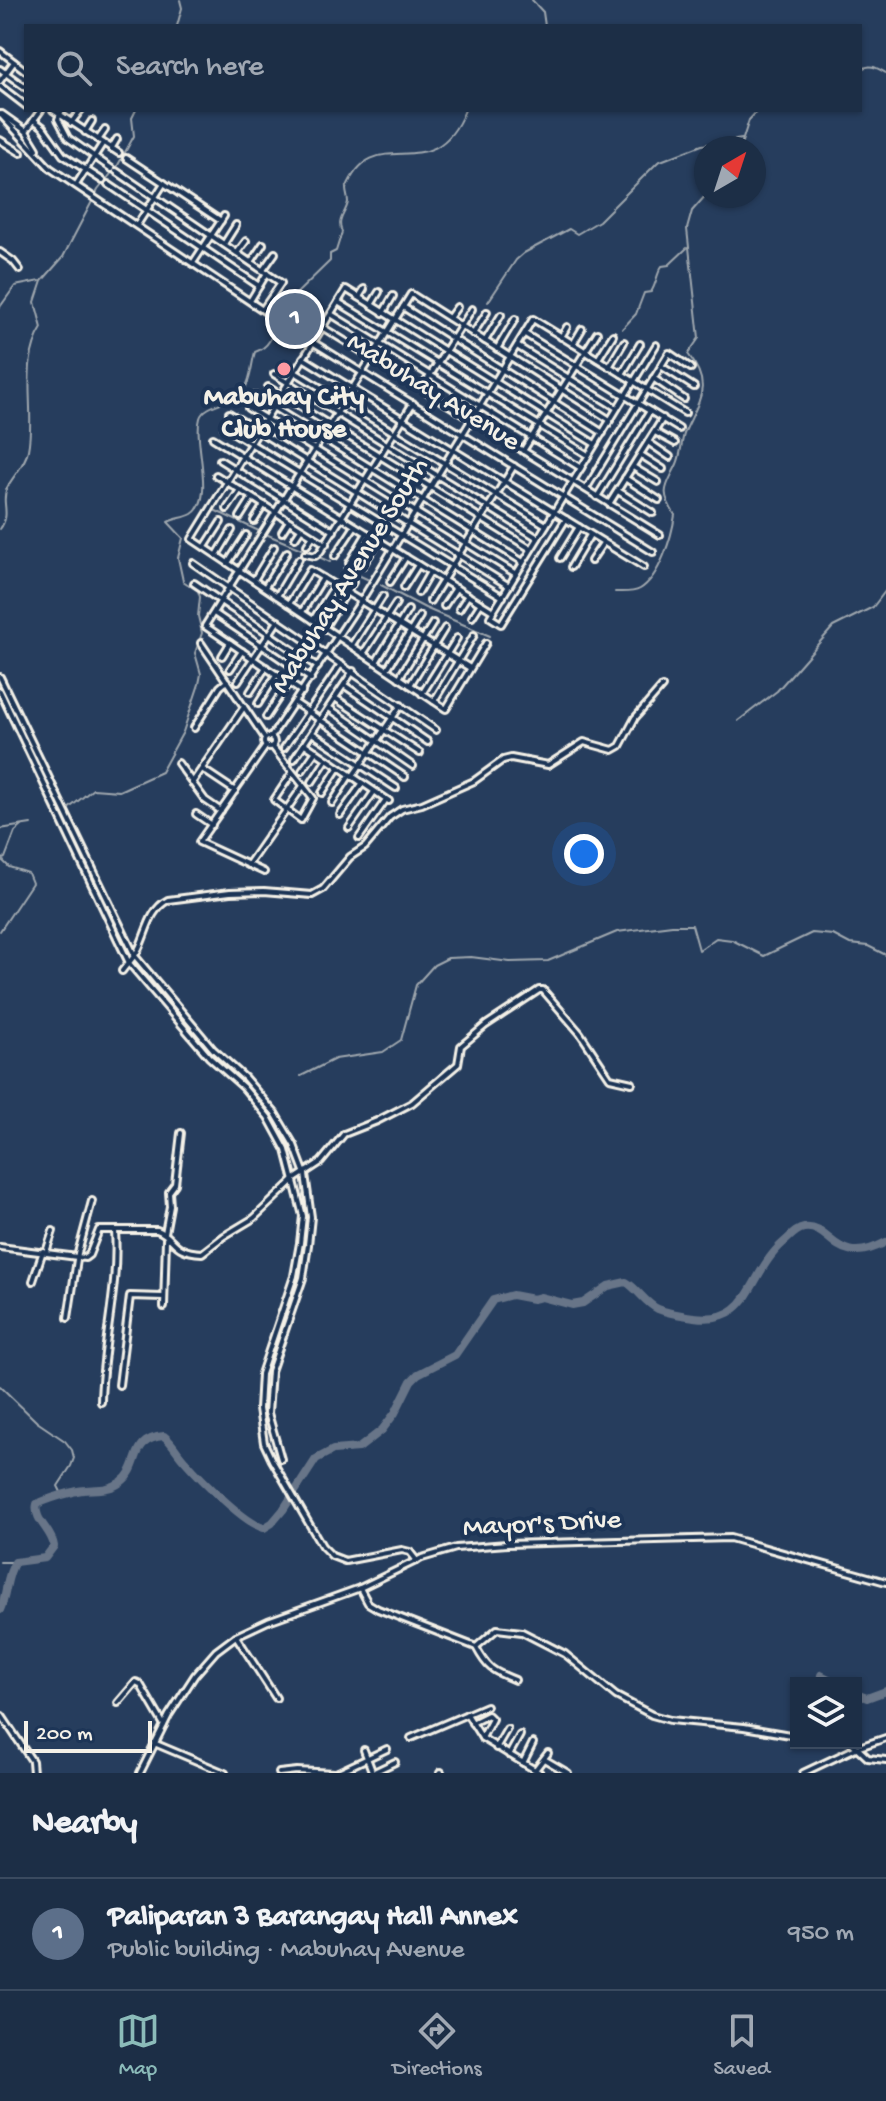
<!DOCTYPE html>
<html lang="en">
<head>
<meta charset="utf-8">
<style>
  body { margin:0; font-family:"Gochi Hand",sans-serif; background:#293a51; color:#f1f3f6 }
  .controls { position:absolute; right:24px; bottom:24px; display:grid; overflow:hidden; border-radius:0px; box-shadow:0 2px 6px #0004 }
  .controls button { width:72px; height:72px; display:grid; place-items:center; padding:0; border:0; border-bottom:2px solid #3a4a5f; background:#1c2e46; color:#f1f3f6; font:40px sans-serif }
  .compass { position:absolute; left:694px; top:136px; width:72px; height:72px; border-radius:50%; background:#1c2e46; box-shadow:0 2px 6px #0004; rotate:39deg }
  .scale { position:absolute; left:24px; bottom:20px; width:128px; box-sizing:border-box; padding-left:8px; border:4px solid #f4f1e8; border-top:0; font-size:22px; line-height:28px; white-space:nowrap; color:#f4f1e8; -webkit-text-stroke:6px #1d3557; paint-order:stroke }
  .you { position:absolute; left:584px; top:854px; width:28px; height:28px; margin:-20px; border:6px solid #fff; border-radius:50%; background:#1a73e8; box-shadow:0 0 0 12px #1a73e833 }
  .badge { display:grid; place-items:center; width:52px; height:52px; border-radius:50%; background:#8bbbb9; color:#fff; font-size:26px; font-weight:700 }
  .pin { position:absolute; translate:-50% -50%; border:4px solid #fff; box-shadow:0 2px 8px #0006 }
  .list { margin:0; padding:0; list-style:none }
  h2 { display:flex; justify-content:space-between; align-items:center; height:104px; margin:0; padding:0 32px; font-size:34px }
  h2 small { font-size:26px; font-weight:400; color:#a0a8b3 }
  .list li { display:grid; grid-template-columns:52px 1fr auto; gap:24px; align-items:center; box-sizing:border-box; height:112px; padding:0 32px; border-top:2px solid #3a4a5f }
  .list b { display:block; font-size:30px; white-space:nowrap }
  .list p { margin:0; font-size:26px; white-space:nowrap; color:#a0a8b3 }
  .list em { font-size:26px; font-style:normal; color:#a0a8b3 }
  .icon { flex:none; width:44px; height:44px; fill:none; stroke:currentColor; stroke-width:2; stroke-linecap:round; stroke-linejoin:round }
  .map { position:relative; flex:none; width:886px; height:1773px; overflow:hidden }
  .search { position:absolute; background:#1c2e46; box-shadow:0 2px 6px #0004; left:24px; right:24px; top:24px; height:88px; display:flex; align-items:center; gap:20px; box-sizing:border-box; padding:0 28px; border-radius:0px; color:#a0a8b3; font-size:30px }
  .sheet { height:216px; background:#1c2e46 }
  nav { display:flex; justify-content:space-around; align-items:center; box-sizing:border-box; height:112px; border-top:2px solid #3a4a5f; background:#1c2e46; font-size:22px; color:#a0a8b3 }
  nav a { display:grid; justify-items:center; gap:4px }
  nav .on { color:#8bbbb9 }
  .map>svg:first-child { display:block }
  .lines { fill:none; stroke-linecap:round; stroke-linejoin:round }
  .stream { stroke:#9fa7ae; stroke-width:2 }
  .river { stroke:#677588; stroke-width:8 }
  .minor-casing { stroke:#f4f1e8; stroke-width:10 }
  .minor { stroke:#1d3557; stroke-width:4 }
  .poi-dot { fill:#ff9aa2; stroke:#1d3557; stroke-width:3 }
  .labels { text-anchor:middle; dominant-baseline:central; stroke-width:8; stroke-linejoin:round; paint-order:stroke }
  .street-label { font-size:28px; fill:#f4f1e8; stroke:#1d3557 }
  .poi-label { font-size:28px; font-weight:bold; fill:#f4f1e8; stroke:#1d3557 }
</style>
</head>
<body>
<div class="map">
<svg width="886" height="1773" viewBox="0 0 886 1773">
  <rect width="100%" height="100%" fill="#263d5d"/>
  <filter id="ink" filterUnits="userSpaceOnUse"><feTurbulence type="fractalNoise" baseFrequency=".0125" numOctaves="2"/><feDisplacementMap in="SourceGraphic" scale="16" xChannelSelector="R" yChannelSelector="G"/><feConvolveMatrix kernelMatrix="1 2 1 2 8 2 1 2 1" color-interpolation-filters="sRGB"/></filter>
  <g filter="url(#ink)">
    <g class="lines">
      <g class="stream">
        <path d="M532 0 543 12 545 26"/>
        <path d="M177 26 182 8 180 0"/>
        <path d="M860 70C870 63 877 68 886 73"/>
        <path d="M740 148 749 120 758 110"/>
        <path d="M488 302 516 260 524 253 569 229 577 234 599 221 658 162 702 145 742 139"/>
        <path d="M0 307 15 286 40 281"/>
        <path d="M622 329 636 314 644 293 651 292C657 283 656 275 662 266L669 265 687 248"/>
        <path d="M214 510 261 532"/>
        <path d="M0 529C12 513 0 502 7 488 13 475 25 466 28 450 36 411 19 363 42 328L35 302 42 281 63 257 98 190 118 165 134 136 132 118 136 110"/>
        <path d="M268 535 311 553"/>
        <path d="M319 557 330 562"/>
        <path d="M343 568 369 580"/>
        <path d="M381 585 425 608 490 636"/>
        <path d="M615 592C622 592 633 593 640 589 660 577 672 536 675 515 659 490 666 488 677 464 681 455 681 444 684 434 698 401 714 387 688 354L699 338 687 229 692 211 706 195"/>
        <path d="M738 721 777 691 833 627 873 607 886 590"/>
        <path d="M57 818 93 789 119 791 161 772 183 732 199 684 201 674 195 653 202 633 198 616 200 597 198 591 183 581 178 558 183 538 168 522C176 518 185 518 192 514 216 499 193 442 200 418 204 404 231 403 241 393 251 384 251 365 255 352 283 342 268 310 293 297L330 261V254L336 251 342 232C336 219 346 214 348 202 348 198 346 193 346 189 375 118 432 192 465 110"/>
        <path d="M0 829 31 824"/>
        <path d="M0 860 5 858 15 832 22 826"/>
        <path d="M0 931 32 883 28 873 9 867 2 860"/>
        <path d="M301 1076 335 1059 383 1052 401 1040 416 985 434 965 448 958 471 957 510 962 548 961 617 932 672 925H692L699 950 716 938 732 940 764 956 812 933 833 935 850 944 868 946 886 955"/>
        <path d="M0 1386 37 1422 65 1441 72 1450 74 1458 71 1466 58 1486 63 1496"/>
        <path d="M0 1562H15"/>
      </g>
      <g class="river">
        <path d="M0 1610C7 1595 6 1575 15 1562L45 1558 54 1546C52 1530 33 1520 37 1504 48 1499 61 1495 73 1492 89 1487 106 1493 121 1482 143 1466 128 1439 164 1436 173 1443 177 1453 185 1461 200 1478 244 1523 264 1528L272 1523 283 1510 316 1459 333 1450 359 1448 382 1430 395 1413 411 1381 418 1374 455 1355 493 1300 512 1295 533 1299 541 1297 572 1305 583 1303 608 1286 626 1282C638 1289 645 1303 658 1309 670 1314 681 1315 694 1317 753 1325 747 1274 784 1242 790 1237 796 1229 804 1228 832 1224 834 1270 886 1242"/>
        <path d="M821 1675 837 1683"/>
        <path d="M856 1694 867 1698 886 1691"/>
      </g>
      <defs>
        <g id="minor">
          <path d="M0 51 26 71"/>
          <path d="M0 69 26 88"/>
          <path d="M0 81 14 62"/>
          <path d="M0 86 26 106"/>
          <path d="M53 110 119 153"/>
          <path d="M62 110 58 119 68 138 112 169"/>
          <path d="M0 114 50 168 75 185 285 325 653 552"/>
          <path d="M2 114 26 131 37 149"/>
          <path d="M34 120 43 127 63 155 103 181"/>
          <path d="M71 123 81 110"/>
          <path d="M26 131 41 110"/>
          <path d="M85 132 92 121"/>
          <path d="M0 140 21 153"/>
          <path d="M98 140 105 130"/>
          <path d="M111 149 117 139"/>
          <path d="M126 158 221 221"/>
          <path d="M116 171 281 283 263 309"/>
          <path d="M108 184 259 286"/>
          <path d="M76 185 103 143"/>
          <path d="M137 225 164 183"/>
          <path d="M224 244 236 225"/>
          <path d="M0 252 13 261 20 270"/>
          <path d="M237 253 246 241"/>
          <path d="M251 262 263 244"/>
          <path d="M193 263 224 216"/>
          <path d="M263 270 275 253"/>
          <path d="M359 297 364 289"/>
          <path d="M250 301 267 273"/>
          <path d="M338 302 588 455"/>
          <path d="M371 305 379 292"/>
          <path d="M403 307 603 433"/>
          <path d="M383 313 393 296"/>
          <path d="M331 314 581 468"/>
          <path d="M449 318 457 307"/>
          <path d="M322 327 660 535"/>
          <path d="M473 334 487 312"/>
          <path d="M525 334 679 429"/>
          <path d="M561 337 567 327"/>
          <path d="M485 341 501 315"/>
          <path d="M573 344 582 329"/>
          <path d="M517 346 617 408"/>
          <path d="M497 349 515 319"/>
          <path d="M303 358 644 567"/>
          <path d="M598 359 613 335"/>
          <path d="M661 366 694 387"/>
          <path d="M609 367 624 342"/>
          <path d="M295 372 546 525"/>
          <path d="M274 374 538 538"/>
          <path d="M622 374 640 344"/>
          <path d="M653 378 684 399"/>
          <path d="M268 387 531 549"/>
          <path d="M422 388 472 309"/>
          <path d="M255 396 523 562"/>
          <path d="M248 408 516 574"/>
          <path d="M229 413 509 586"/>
          <path d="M224 427 503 597"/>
          <path d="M655 432 675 443"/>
          <path d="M213 438 493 611"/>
          <path d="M648 442 670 457"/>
          <path d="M523 451 597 333"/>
          <path d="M641 455 663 469"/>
          <path d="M220 460 334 531"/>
          <path d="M633 467 658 482"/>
          <path d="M216 475 326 544"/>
          <path d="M625 478 659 500"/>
          <path d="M586 489 669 353 691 368"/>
          <path d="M618 491 653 513"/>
          <path d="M597 497 650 411"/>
          <path d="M609 504 663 418"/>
          <path d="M227 509 240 490"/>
          <path d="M240 517 252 498"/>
          <path d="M566 519 501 624 490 617 656 345"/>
          <path d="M254 521 264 505"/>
          <path d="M282 532 289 521"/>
          <path d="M295 538 301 529"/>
          <path d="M307 545 313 536"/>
          <path d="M205 547 221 522"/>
          <path d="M305 554 315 556 320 552 413 403"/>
          <path d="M217 555 232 530"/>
          <path d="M335 556 355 526"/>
          <path d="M560 558 579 527"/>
          <path d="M591 561 603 543"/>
          <path d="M193 563 436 730"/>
          <path d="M228 563 246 535"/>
          <path d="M349 563 367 533"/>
          <path d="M363 565 379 540"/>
          <path d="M571 567 590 535"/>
          <path d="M254 580 274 547"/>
          <path d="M390 582 406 557"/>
          <path d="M194 583 318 667"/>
          <path d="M265 587 287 552"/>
          <path d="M404 587 418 565"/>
          <path d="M418 593 430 572"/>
          <path d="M277 596 299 559"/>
          <path d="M430 601 514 466"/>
          <path d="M289 604 310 570 470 668"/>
          <path d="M444 606 456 588"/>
          <path d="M459 609 468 595"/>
          <path d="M302 612 323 578"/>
          <path d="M214 613 311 679"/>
          <path d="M472 617 481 603"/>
          <path d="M313 620 335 585"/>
          <path d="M324 628 353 582"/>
          <path d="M201 643 265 738"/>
          <path d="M486 643 446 709 192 539 346 289 595 444"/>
          <path d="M352 645 383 596"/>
          <path d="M363 654 396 603"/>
          <path d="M222 656 230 643"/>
          <path d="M376 662 408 610"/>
          <path d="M230 669 242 651"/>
          <path d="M387 669 420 616"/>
          <path d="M0 677 135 956 213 1049 245 1078 275 1113 294 1145 305 1174 311 1217 308 1245 303 1278 271 1371 268 1413 281 1459"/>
          <path d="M399 678 433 623"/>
          <path d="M238 681 278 621"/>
          <path d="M344 685 428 742"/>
          <path d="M410 685 445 628"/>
          <path d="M0 691 129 963 209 1057 243 1087 268 1117 286 1150 303 1216 300 1243 294 1276 261 1374 259 1409 264 1443 272 1460 322 1546 332 1556 345 1561 402 1550 410 1552 417 1561"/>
          <path d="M250 692 266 667"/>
          <path d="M302 692 205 626 411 294 610 420"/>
          <path d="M422 694 457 638"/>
          <path d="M335 698 420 753"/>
          <path d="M434 701 474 635"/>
          <path d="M295 703 405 777"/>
          <path d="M258 704 277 674"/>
          <path d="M329 708 413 766"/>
          <path d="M266 717 289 682"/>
          <path d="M194 728 220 687 227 681"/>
          <path d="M312 733 396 788"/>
          <circle cx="269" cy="742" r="5"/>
          <path d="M271 737 361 601 533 319 685 413"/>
          <path d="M305 744 389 801"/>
          <path d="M272 746 313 798 301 820 274 800 292 773"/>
          <path d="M284 748 341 664"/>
          <path d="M294 759 353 671"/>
          <path d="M178 763 205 800 221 811"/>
          <path d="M202 769 235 791"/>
          <path d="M302 771 316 751"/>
          <path d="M352 777 401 705"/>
          <path d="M312 782 327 759"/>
          <path d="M192 783 244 707"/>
          <path d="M322 793 338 768"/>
          <path d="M332 803 350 775"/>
          <path d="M196 814 212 825"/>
          <path d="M340 815 362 784"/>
          <path d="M349 828 374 792"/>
          <path d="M359 838 385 801"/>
          <path d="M248 865 303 786"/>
          <path d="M264 872 199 842 266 746"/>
          <path d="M122 971C127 964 134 958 138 950 147 933 149 910 168 900L230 892 264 891 312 895 323 889 350 857 365 847 390 817 402 809 422 804 474 781 503 760 511 758 548 765 584 742 613 750 620 746 635 718 662 687"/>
          <path d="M165 1233 170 1206 169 1192 175 1184 181 1133"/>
          <path d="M0 1247 85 1258 89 1255 99 1230H157C176 1237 171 1252 202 1253L224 1236 254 1218 295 1179 321 1162 344 1134 377 1121 412 1103 458 1064 461 1046 486 1025 539 990H543L580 1033 610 1078 632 1083"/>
          <path d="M46 1252 53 1231"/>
          <path d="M33 1281 43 1251"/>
          <path d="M164 1307 166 1239"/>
          <path d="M68 1318 78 1253 92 1201"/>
          <path d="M119 1385 130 1296 163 1297"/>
          <path d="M101 1402C102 1344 119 1288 115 1231"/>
          <path d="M360 1588 368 1603 378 1609 476 1647C487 1668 492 1671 515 1680"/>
          <path d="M236 1636 276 1698"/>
          <path d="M476 1647 497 1629 522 1632 565 1654 616 1696 652 1715 670 1720 744 1727 796 1736"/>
          <path d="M118 1703 136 1682 140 1684 164 1725"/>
          <path d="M467 1714 482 1738 540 1773"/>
          <path d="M2 1716 32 1761 33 1773"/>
          <path d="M472 1723 488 1715 492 1719 482 1738"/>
          <path d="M411 1738 486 1706"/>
          <path d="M154 1743 225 1773"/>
          <path d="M852 1743 868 1758 886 1760"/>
          <path d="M496 1748 507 1729"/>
          <path d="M364 1750 372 1771"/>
          <path d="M509 1755 520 1735"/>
          <path d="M544 1759 568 1773"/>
          <path d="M523 1763 533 1743"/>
          <path d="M535 1770 548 1753"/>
          <path d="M140 1773 169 1715 195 1675 216 1651 236 1636 268 1621 360 1588 422 1558 456 1548 507 1544 730 1538 886 1582"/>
          <path d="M279 1773 297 1771 334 1773"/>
          <path d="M336 1773 387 1749"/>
          <path d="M372 1773 395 1762"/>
          <path d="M440 1773 441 1772"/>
          <path d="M803 1773 856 1748 886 1738"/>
        </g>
      </defs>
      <use href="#minor" class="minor-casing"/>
      <use href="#minor" class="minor"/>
    </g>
  </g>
  <circle class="poi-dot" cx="284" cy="369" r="8"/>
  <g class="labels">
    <g class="street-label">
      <text transform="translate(433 393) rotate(32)">Mabuhay Avenue</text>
      <text transform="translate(351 576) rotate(-58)">Mabuhay Avenue South</text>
      <text transform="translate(542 1525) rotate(-3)">Mayor's Drive</text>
    </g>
    <g class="poi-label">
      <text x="284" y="398">Mabuhay City<tspan x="284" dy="32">Club House</tspan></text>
    </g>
  </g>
</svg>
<div class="controls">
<button><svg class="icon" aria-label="layers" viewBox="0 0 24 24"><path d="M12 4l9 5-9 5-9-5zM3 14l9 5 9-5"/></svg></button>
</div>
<svg class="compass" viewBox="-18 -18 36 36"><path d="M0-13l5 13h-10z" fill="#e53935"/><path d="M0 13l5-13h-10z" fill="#a0a8b3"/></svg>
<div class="scale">200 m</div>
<div class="you"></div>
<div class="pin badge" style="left:295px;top:319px;background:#5c6f8a">1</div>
<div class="search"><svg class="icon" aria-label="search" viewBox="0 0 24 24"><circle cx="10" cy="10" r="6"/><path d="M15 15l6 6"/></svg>Search here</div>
</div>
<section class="sheet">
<h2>Nearby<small></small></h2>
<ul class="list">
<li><span class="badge" style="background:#5c6f8a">1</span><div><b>Paliparan 3 Barangay Hall Annex</b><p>Public building · Mabuhay Avenue</p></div><em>950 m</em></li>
</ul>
</section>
<nav>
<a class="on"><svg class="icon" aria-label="map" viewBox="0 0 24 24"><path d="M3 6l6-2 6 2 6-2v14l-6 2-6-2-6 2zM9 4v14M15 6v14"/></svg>Map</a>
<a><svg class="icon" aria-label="directions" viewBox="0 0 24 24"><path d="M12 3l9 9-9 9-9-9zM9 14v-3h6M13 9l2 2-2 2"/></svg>Directions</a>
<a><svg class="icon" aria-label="saved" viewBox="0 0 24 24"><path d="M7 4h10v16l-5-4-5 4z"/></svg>Saved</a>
</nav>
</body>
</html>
